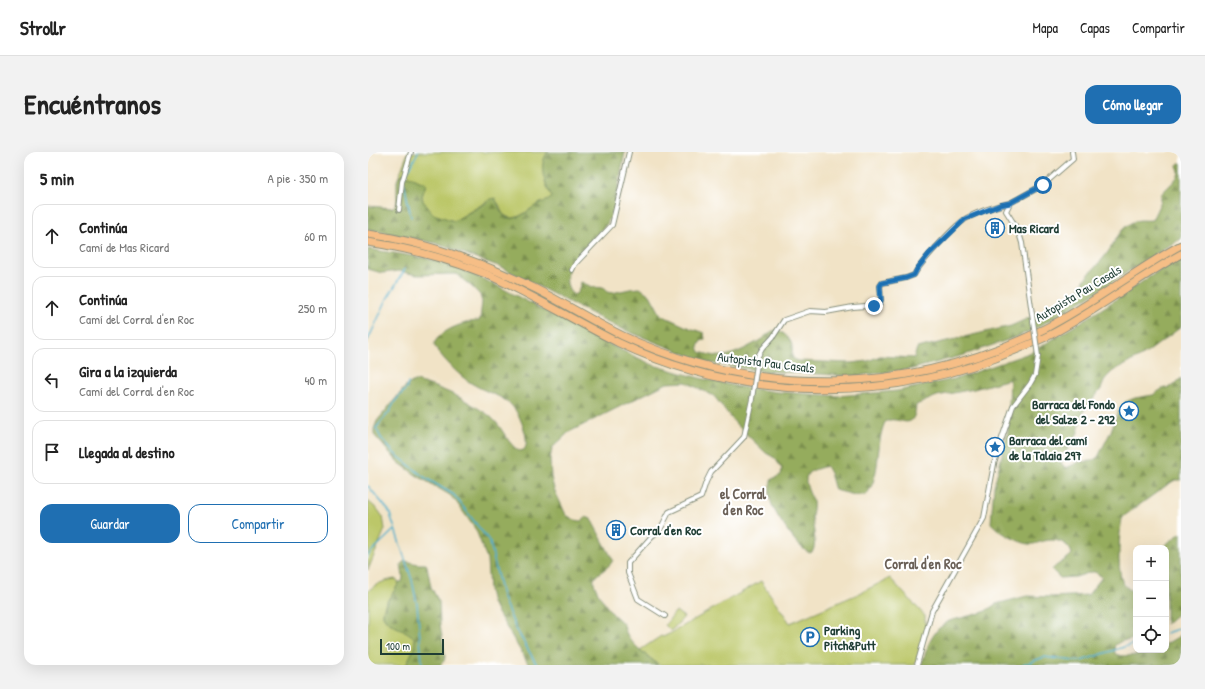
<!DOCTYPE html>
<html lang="es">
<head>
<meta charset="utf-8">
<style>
  body { margin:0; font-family:"Patrick Hand",sans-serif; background:#f2f2f2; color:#222 }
  .controls { position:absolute; right:12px; bottom:12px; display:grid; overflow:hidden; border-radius:8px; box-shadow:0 4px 16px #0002 }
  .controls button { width:36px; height:36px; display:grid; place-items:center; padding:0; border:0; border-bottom:1px solid #e0e0e0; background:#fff; color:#222; font:20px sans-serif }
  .scale { position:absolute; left:12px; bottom:10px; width:64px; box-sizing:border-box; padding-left:4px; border:2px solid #1f3d34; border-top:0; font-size:11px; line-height:14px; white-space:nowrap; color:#1f3d34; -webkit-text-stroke:3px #fff; paint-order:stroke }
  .stop { position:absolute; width:12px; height:12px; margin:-9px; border:3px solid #1f6fb2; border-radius:50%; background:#fff }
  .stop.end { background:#1f6fb2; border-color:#fff; box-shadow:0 1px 4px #0008 }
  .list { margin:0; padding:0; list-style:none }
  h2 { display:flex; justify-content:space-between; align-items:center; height:52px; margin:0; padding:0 16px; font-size:17px }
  h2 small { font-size:13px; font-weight:400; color:#767676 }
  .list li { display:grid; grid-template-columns:26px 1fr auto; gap:12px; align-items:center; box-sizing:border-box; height:64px; margin:0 8px 8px; padding:0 8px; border:1px solid #e0e0e0; border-radius:12px }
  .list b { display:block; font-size:15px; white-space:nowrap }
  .list p { margin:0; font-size:13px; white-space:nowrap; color:#767676 }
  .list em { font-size:13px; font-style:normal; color:#767676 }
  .actions { display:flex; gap:8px; padding:12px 16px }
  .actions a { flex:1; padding:9px 0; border:1px solid #1f6fb2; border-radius:12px; text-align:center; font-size:14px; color:#1f6fb2 }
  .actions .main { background:#1f6fb2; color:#fff }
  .icon { flex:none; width:22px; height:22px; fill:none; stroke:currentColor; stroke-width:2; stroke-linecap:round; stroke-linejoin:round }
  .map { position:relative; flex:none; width:813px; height:513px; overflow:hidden; border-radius:12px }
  header { display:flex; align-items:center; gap:24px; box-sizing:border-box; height:56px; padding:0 20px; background:#fff; border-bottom:1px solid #e0e0e0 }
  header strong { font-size:19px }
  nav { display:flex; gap:22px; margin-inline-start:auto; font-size:14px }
  .intro { display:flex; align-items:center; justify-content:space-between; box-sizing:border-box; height:96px; padding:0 24px }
  h1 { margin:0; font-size:28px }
  .button { padding:10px 18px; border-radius:12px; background:#1f6fb2; color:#fff; font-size:14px; font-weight:700 }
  main { display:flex; gap:24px; padding:0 24px }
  aside { flex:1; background:#fff; border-radius:12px; box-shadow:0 4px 16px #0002 }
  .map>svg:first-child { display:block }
  .grass { fill:#bcc769; stroke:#6e824e }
  .forest { fill:url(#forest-firs); stroke:#5a7448 }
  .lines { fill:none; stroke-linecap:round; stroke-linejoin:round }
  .stream { stroke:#4fafcd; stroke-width:1.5 }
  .street-casing { stroke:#88907d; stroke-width:6 }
  .highway-casing { stroke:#88907d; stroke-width:9 }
  .street { stroke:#fff; stroke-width:4 }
  .highway { stroke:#f6be86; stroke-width:7 }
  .street-bridge-casing { stroke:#88907d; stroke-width:6; stroke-linecap:butt }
  .street-bridge { stroke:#fff; stroke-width:4 }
  .route { stroke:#1f6fb2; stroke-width:5 }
  .labels { text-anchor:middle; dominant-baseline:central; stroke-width:4; stroke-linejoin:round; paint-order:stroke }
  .poi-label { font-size:13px; font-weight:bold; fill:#1f3d34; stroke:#fff; text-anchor:start }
  .street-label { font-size:13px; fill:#1f3d34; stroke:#fff }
  .neighbourhood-label { font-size:14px; font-weight:bold; fill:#6b6158; stroke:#fff }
</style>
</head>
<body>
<header>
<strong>Strollr</strong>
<nav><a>Mapa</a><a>Capas</a><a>Compartir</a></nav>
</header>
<div class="intro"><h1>Encuéntranos</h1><a class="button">Cómo llegar</a></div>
<main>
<aside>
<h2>5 min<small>A pie · 350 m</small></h2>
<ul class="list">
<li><svg class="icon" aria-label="ahead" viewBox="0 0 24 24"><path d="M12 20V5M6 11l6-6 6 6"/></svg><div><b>Continúa</b><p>Camí de Mas Ricard</p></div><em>60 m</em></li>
<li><svg class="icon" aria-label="ahead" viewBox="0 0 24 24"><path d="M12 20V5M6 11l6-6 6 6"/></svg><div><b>Continúa</b><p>Camí del Corral d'en Roc</p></div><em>250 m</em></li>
<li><svg class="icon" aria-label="left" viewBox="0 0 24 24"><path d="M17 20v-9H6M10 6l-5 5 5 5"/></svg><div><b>Gira a la izquierda</b><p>Camí del Corral d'en Roc</p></div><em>40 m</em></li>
<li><svg class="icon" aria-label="arrive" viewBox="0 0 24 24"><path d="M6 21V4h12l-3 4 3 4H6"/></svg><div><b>Llegada al destino</b></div></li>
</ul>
<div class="actions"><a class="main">Guardar</a><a>Compartir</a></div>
</aside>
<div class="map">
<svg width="813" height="513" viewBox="0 0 813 513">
  <defs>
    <pattern id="forest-firs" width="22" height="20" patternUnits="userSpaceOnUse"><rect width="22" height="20" fill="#95ac5d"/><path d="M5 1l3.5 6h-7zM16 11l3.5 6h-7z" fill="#798d4e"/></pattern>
  </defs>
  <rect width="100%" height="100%" fill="#fff"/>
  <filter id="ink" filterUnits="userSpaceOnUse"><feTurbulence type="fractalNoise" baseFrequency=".025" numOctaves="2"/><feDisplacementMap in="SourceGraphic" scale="8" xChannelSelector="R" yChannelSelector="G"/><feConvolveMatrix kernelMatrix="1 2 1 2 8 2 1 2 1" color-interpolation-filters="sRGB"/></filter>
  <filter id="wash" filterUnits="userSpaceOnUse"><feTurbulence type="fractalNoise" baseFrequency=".012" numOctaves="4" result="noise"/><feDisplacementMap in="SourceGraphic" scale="16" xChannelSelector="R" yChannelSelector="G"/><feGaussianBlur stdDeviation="0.9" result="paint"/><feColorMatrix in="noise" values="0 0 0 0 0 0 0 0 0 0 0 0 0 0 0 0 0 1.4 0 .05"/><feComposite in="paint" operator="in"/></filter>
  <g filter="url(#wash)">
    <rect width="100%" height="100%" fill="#f1e3c6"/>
    <g class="grass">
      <path d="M40 0H180C170 13 177 31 184 45 180 50 176 49 171 52 161 56 149 71 138 64 132 61 134 56 130 51 129 49 124 48 122 47L118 50 86 69 65 62 55 49 54 44 58 32 36 22 31 24Z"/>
      <path d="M0 349 10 358 15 365 17 377 0 418Z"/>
      <path d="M522 426 557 464V471L561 473 547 513H291L272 498 293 484 295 485 303 481 393 429 422 471 490 442Z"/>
      <path d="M27 427 31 430C27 441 16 448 15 460 13 476 47 475 47 490 47 498 42 506 38 513H0V439C9 431 16 429 27 427Z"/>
      <path d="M308 459 316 465 303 479 297 473Z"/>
    </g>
    <g class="forest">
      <path d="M180 0H257L246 56 239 72 202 112C198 122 196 137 206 143L210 140 213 130 224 135 235 136 239 140 244 141 262 137 272 136 282 143 293 163 319 175 336 181 337 187 332 190 330 195 332 200C338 202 348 205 354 204 365 204 384 193 394 187 399 183 403 178 410 178 416 181 424 188 424 195 425 203 421 204 429 209L483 211 500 209 512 204 546 206 549 196 643 174 701 148C712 140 710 137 717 127 723 119 731 112 737 104 747 92 751 75 767 69 773 67 778 69 784 68L793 49V43C797 36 811 27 811 20 811 17 809 15 809 13L811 11H813V87L800 94 717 147 670 175 648 185 596 203 544 217 487 224 394 219 341 211 249 175 133 115 67 91 0 77V54L24 56 29 51V29L31 24 36 22 58 32 54 44 55 49 65 62 86 69 118 51 122 47 127 46C130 51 131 57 134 61 143 74 159 60 167 54 173 50 180 50 184 45 177 31 169 14 180 0Z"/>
      <path d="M0 97 57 106 87 115 126 132 230 187 285 213 331 226 372 235 409 240 470 244 530 239 591 226 664 200 729 160 798 114 813 107V175L777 202 745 219 737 227 733 237 715 260 710 280 704 293 694 304 693 311 698 316 711 310 724 309 730 305 743 279 749 262 757 250 767 246 785 243 794 237 805 234 813 226V328H807L799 333 756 364 754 367C751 381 749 416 754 429 756 434 761 437 765 440L768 438V486C758 490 755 486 746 494L747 502C764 508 781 498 798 498V492L813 483V513H553L561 491 565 484 570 477 581 469 616 460 628 452 659 444 684 445 720 443 734 425 727 420H723L708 425 692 426 684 418C687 413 699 408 704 402 701 390 687 386 676 389 671 390 666 393 661 392 651 391 629 379 623 371L626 334 640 280 642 227 606 237 569 244 548 253C546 284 530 261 517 270 507 292 514 323 498 343H487L467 338 462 321 458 314C453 316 441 318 439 323 435 331 443 343 445 350 446 356 444 360 444 366 445 377 449 388 445 399L442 401C430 397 410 366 405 355 401 347 400 335 404 327L413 323 414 317 407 306 398 301 368 272 346 244 318 230 299 231 201 280 184 296 182 308 183 325 186 337 198 363 207 368 213 369 218 365 223 367 245 408C241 417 228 421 226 427 224 435 240 457 245 462 249 466 253 469 256 473 258 490 278 502 290 513H161L124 451 121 438 119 407 108 378 89 351 82 343 48 323 30 310 6 283V277L9 269 38 234 46 229H49C71 236 88 242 108 255 114 259 120 262 124 266 135 276 139 291 151 299L156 298C160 293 158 284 156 277 145 242 129 247 103 231 91 224 73 205 66 193 69 179 98 169 111 169L112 167 114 150 112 143 103 134 88 122 49 123 31 119 14 121 0 117Z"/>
      <path d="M813 381V459L798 472V396H793Z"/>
      <path d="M37 409 50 412H58L59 414 63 435 71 450 72 472 77 504 76 509 72 513H38L46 496 47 487C38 476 22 476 15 464 14 451 27 442 31 430H34L35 425 33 412Z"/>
    </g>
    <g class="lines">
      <g class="stream">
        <path d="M37 24 50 0"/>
        <path d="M36 31 43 65"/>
        <path d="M0 188 19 147 37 117"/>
        <path d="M40 231 38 237 27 249 22 259 8 276 13 286 26 301 56 325 86 343 122 390 134 444 147 475 169 513"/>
        <path d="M0 334 21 359 44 428 49 452 54 510 52 513"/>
        <path d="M0 405 2 401 26 378"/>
        <path d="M798 481 813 476"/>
        <path d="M655 513 676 505 706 509H713L768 491"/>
      </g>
    </g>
  </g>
  <g filter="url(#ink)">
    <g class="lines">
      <defs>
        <g id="street">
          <path d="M31 58 34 30 43 0"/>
          <path d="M204 118 207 112 244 73 261 0"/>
          <path d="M665 169 654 91 650 78 638 59 642 51 675 33 705 7 704 0"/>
          <path d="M389 212 390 204 394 197 405 185 416 168 442 159 458 160 485 155 511 153 513 148 512 134 514 131 538 126 546 123C552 111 588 72 599 66 612 59 628 54 642 51"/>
          <path d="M297 464 270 447 260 421V411L284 384 292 378 301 360 333 345 338 330 343 320 376 285 384 247"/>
          <path d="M549 513 564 459 616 366 626 312 633 289 645 254 662 232 667 223 670 204"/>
        </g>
        <g id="highway">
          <path d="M0 82C59 90 113 110 166 136 196 151 224 169 255 184 391 247 544 243 678 176 725 152 767 118 813 93"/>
          <path d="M0 90C40 96 80 107 118 122 164 142 206 169 251 191 375 250 524 252 650 197 661 192 672 188 682 183 728 159 768 127 813 102"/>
        </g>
      </defs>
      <use href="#street" class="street-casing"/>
      <use href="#highway" class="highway-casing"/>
      <use href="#street" class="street"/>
      <use href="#highway" class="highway"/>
      <defs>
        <g id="street-bridge">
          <path d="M665 169 670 204"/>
          <path d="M384 247 389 212"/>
        </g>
      </defs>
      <use href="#street-bridge" class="street-bridge-casing"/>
      <use href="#street-bridge" class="street-bridge"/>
    </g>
  </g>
  <g class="lines" filter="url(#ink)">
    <path class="route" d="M506 154 511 153 513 148 512 134 514 131 538 126 546 123 549 117 561 102 597 67 632 53 642 51 675 33"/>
  </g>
  <defs>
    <symbol id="building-ring" viewBox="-11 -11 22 22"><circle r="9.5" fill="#fff" stroke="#1f6fb2" stroke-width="1.5"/><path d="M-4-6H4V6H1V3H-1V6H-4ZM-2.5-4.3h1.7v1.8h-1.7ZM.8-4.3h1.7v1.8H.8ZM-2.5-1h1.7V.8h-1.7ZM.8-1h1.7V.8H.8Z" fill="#1f6fb2"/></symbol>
    <symbol id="sight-ring" viewBox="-11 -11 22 22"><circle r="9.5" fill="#fff" stroke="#1f6fb2" stroke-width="1.5"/><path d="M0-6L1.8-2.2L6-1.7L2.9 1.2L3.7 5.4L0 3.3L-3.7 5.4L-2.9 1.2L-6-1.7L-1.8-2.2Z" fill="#1f6fb2"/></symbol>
    <symbol id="parking-ring" viewBox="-11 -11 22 22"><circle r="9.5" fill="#fff" stroke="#1f6fb2" stroke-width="1.5"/><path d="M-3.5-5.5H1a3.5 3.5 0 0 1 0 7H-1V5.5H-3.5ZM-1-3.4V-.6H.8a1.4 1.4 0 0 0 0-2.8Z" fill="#1f6fb2"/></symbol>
  </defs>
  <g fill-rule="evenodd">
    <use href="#building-ring" x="616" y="65" width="22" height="22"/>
    <use href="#sight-ring" x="750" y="248" width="22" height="22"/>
    <use href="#sight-ring" x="616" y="284" width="22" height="22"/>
    <use href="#building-ring" x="237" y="367" width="22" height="22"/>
    <use href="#parking-ring" x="431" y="474" width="22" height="22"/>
  </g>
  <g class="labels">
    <g class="poi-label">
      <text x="641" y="76">Mas Ricard</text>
      <text x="747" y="252" text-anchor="end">Barraca del Fondo<tspan x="747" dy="15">del Salze 2 - 292</tspan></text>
      <text x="641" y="288">Barraca del camí<tspan x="641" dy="15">de la Talaia 297</tspan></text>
      <text x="262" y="378">Corral d'en Roc</text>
      <text x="456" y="478">Parking<tspan x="456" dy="15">Pitch&amp;Putt</tspan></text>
    </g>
    <g class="street-label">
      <text transform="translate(710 141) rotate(-31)">Autopista Pau Casals</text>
      <text transform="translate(398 210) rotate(7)">Autopista Pau Casals</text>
    </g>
    <g class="neighbourhood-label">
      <text x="375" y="341">el Corral<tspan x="375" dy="16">d'en Roc</tspan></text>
      <text x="555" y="411">Corral d'en Roc</text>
    </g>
  </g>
</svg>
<div class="controls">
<button>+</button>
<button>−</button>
<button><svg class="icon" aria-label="locate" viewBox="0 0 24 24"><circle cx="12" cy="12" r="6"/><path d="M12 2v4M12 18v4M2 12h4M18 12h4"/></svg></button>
</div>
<div class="scale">100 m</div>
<div class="stop" style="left:675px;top:33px"></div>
<div class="stop end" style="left:506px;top:154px"></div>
</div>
</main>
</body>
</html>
